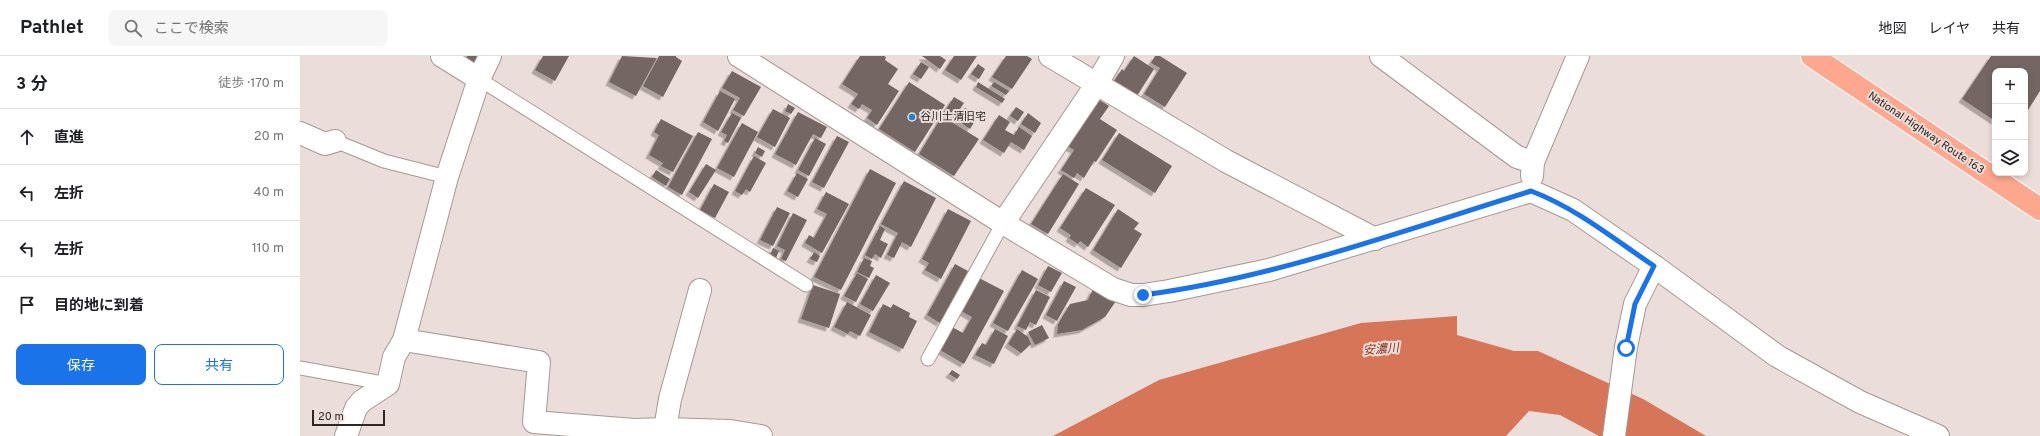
<!DOCTYPE html>
<html lang="ja">
<head>
<meta charset="utf-8">
<style>
  body { margin:0; font-family:Overpass,"Noto Sans JP",sans-serif; background:#f6f6f6; color:#202124 }
  .controls { position:absolute; right:12px; top:12px; display:grid; overflow:hidden; border-radius:8px; box-shadow:0 2px 6px #0003 }
  .controls button { width:36px; height:36px; display:grid; place-items:center; padding:0; border:0; border-bottom:1px solid #e0e0e0; background:#fff; color:#202124; font:20px sans-serif }
  .scale { position:absolute; left:12px; bottom:10px; width:73px; box-sizing:border-box; padding-left:4px; border:2px solid #2d2826; border-top:0; font-size:11px; line-height:14px; white-space:nowrap; color:#2d2826; -webkit-text-stroke:3px #ebddd9; paint-order:stroke }
  .stop { position:absolute; width:12px; height:12px; margin:-9px; border:3px solid #1a73e8; border-radius:50%; background:#fff }
  .stop.end { background:#1a73e8; border-color:#fff; box-shadow:0 1px 4px #0008 }
  .list { margin:0; padding:0; list-style:none }
  h2 { display:flex; justify-content:space-between; align-items:center; height:52px; margin:0; padding:0 16px; font-size:17px }
  h2 small { font-size:13px; font-weight:400; color:#757577 }
  .list li { display:grid; grid-template-columns:26px 1fr auto; gap:12px; align-items:center; box-sizing:border-box; height:56px; padding:0 16px; border-top:1px solid #e0e0e0 }
  .list b { display:block; font-size:15px; white-space:nowrap }
  .list em { font-size:13px; font-style:normal; color:#757577 }
  .actions { display:flex; gap:8px; padding:12px 16px }
  .actions a { flex:1; padding:9px 0; border:1px solid #1a73e8; border-radius:8px; text-align:center; font-size:14px; color:#1a73e8 }
  .actions .main { background:#1a73e8; color:#fff }
  .icon { flex:none; width:22px; height:22px; fill:none; stroke:currentColor; stroke-width:2; stroke-linecap:round; stroke-linejoin:round }
  .map { position:relative; flex:none; width:1740px; height:380px; overflow:hidden }
  header { display:flex; align-items:center; gap:24px; box-sizing:border-box; height:56px; padding:0 20px; background:#fff; border-bottom:1px solid #e0e0e0 }
  header strong { font-size:19px }
  nav { display:flex; gap:22px; margin-inline-start:auto; font-size:14px }
  .search { width:280px; height:36px; background:#f6f6f6; display:flex; align-items:center; gap:10px; box-sizing:border-box; padding:0 14px; border-radius:8px; color:#757577; font-size:15px }
  main { display:flex }
  aside { flex:1; background:#fff }
  .map>svg:first-child { display:block }
  .water { fill:#d67557 }
  .building { fill:#736663; filter:url(#shadow) }
  .lines { fill:none; stroke-linecap:round; stroke-linejoin:round }
  .service-casing { stroke:#a59894; stroke-width:15 }
  .minor-casing { stroke:#a59894; stroke-width:24 }
  .trunk-casing { stroke:#fff; stroke-width:24 }
  .service { stroke:#fff; stroke-width:13 }
  .minor { stroke:#fff; stroke-width:22 }
  .trunk { stroke:#fca78e; stroke-width:22 }
  .route { stroke:#1a73e8; stroke-width:5 }
  .poi-dot { fill:#2283cf; stroke:#ebddd9; stroke-width:1.5 }
  .labels { text-anchor:middle; dominant-baseline:central; stroke-width:4; stroke-linejoin:round; paint-order:stroke }
  .poi-label { font-size:11px; fill:#2d2826; stroke:#ebddd9; text-anchor:start }
  .street-label { font-size:11px; fill:#2d2826; stroke:#ebddd9 }
  .water-label { font-size:12px; font-style:italic; fill:#8a3113; stroke:#ebddd9 }
</style>
</head>
<body>
<header>
<strong>Pathlet</strong>
<div class="search"><svg class="icon" aria-label="search" viewBox="0 0 24 24"><circle cx="10" cy="10" r="6"/><path d="M15 15l6 6"/></svg>ここで検索</div>
<nav><a>地図</a><a>レイヤ</a><a>共有</a></nav>
</header>
<main>
<aside>
<h2>3 分<small>徒歩 · 170 m</small></h2>
<ul class="list">
<li><svg class="icon" aria-label="ahead" viewBox="0 0 24 24"><path d="M12 20V5M6 11l6-6 6 6"/></svg><div><b>直進</b></div><em>20 m</em></li>
<li><svg class="icon" aria-label="left" viewBox="0 0 24 24"><path d="M17 20v-9H6M10 6l-5 5 5 5"/></svg><div><b>左折</b></div><em>40 m</em></li>
<li><svg class="icon" aria-label="left" viewBox="0 0 24 24"><path d="M17 20v-9H6M10 6l-5 5 5 5"/></svg><div><b>左折</b></div><em>110 m</em></li>
<li><svg class="icon" aria-label="arrive" viewBox="0 0 24 24"><path d="M6 21V4h12l-3 4 3 4H6"/></svg><div><b>目的地に到着</b></div></li>
</ul>
<div class="actions"><a class="main">保存</a><a>共有</a></div>
</aside>
<div class="map">
<svg width="1740" height="380" viewBox="0 0 1740 380">
  <defs>
    <filter id="shadow"><feDropShadow dx="-3.5" dy="3.5" stdDeviation="0" flood-color="#0004"/></filter>
  </defs>
  <rect width="100%" height="100%" fill="#ebddd9"/>
  <path class="water" d="M1157 260V279L1214 295H1238L1343 343 1406 380H1299L1260 359 1229 355 1206 380H753L859 324 1061 267Z"/>
  <g class="building">
    <path d="M167 0H178L172 11 164 6Z"/>
    <path d="M243 0H269L255 25 235 14Z"/>
    <path d="M322 0 357 2 336 40 309 26Z"/>
    <path d="M359 0H376V1L382 5 363 41 343 30Z"/>
    <path d="M560 0H584L586 1 585 4 598 13 588 28 599 35 577 69 567 62 572 54 562 48 559 53 551 48 558 38 542 28Z"/>
    <path d="M622 0H640L646 4 640 13Z"/>
    <path d="M654 0H677L661 24 645 14Z"/>
    <path d="M706 0H727L732 3 712 33 692 21Z"/>
    <path d="M834 0 854 13 837 40 814 25 822 13 824 15Z"/>
    <path d="M855 0H860L887 17 865 51 844 38 860 12 851 7Z"/>
    <path d="M1691 0H1740V35L1728 54 1725 52V15H1695V65L1662 43Z"/>
    <path d="M621 6 629 11 621 23 613 18Z"/>
    <path d="M678 8 685 13 679 23 671 18Z"/>
    <path d="M432 15 461 31 444 60 433 54 440 42 422 32Z"/>
    <path d="M609 26 645 49 615 96 579 73Z"/>
    <path d="M678 26 705 43 702 47 676 31Z"/>
    <path d="M694 26 709 35 706 39 691 30Z"/>
    <path d="M420 35 435 43 418 75 403 66Z"/>
    <path d="M654 41 664 47 654 62 644 56Z"/>
    <path d="M798 43 809 50 800 63 817 74 796 106 794 105 784 122 777 117 774 122 761 114 774 94 767 90Z"/>
    <path d="M488 48 495 52 491 58 485 55Z"/>
    <path d="M716 51 724 56 718 65 710 60Z"/>
    <path d="M665 52 678 60 670 73 657 64Z"/>
    <path d="M473 53 490 62 475 91 457 81Z"/>
    <path d="M498 56 527 71 521 82 513 78 496 109 475 98Z"/>
    <path d="M432 57 441 62 428 87 424 85 427 79 421 76Z"/>
    <path d="M728 57 741 67 735 77 721 68Z"/>
    <path d="M699 59 710 66 705 74 714 79 719 71 732 80 724 94 711 86 704 97 683 84Z"/>
    <path d="M642 60 679 83 654 120 619 98Z"/>
    <path d="M361 63 393 80 373 116 361 110 363 107 349 99 359 79 354 76Z"/>
    <path d="M442 67 458 76 434 121 417 112Z"/>
    <path d="M398 76 412 83 382 139 368 131Z"/>
    <path d="M819 77 872 110 855 137 802 104Z"/>
    <path d="M537 80 549 86 524 132 512 126Z"/>
    <path d="M515 82 526 88 509 120 498 114Z"/>
    <path d="M458 91 465 95 462 101 455 97Z"/>
    <path d="M454 100 466 107 450 136 446 133 442 139 435 135Z"/>
    <path d="M406 108 416 114 398 142 389 136Z"/>
    <path d="M570 113 596 127 541 234 514 221Z"/>
    <path d="M356 114 370 123 366 130 352 121Z"/>
    <path d="M497 117 508 123 498 141 487 135Z"/>
    <path d="M763 118 779 128 748 178 731 168Z"/>
    <path d="M604 125 636 142 611 191 602 186 594 202 587 199 598 177 581 168Z"/>
    <path d="M414 128 429 136 415 162 400 154Z"/>
    <path d="M786 132 815 149 788 191 780 185 778 188 769 182 771 179 760 172Z"/>
    <path d="M526 136 549 148 522 197 505 187 509 179 514 182 527 158 517 153Z"/>
    <path d="M477 151 490 157 473 190 460 184Z"/>
    <path d="M648 153 671 165 641 223 625 214 629 207 622 203Z"/>
    <path d="M818 153 839 167 834 173 842 178 821 212 793 194Z"/>
    <path d="M493 157 507 164 486 205 481 203 485 194 477 190Z"/>
    <path d="M580 170 585 173 580 184 588 188 581 202 575 198 572 203 565 199Z"/>
    <path d="M473 192 479 195 476 202 470 199Z"/>
    <path d="M514 196 520 200 517 206 510 203Z"/>
    <path d="M564 202 572 205 570 210 574 212 569 222 557 216Z"/>
    <path d="M655 208 668 215 640 267 627 259Z"/>
    <path d="M748 210 762 217 751 236 738 229Z"/>
    <path d="M722 214 738 223 708 275 693 267Z"/>
    <path d="M557 217 568 223 556 246 544 240Z"/>
    <path d="M576 219 590 227 573 255 560 248Z"/>
    <path d="M679 222 704 235 664 308 640 294 652 271 663 277 672 261 661 255Z"/>
    <path d="M764 225 776 231 757 265 746 259Z"/>
    <path d="M513 229 540 238 529 272 501 263Z"/>
    <path d="M793 233 816 245 805 261 782 274 757 278 758 268 770 248 788 244Z"/>
    <path d="M736 234 750 241 736 269 730 266 726 274 717 270Z"/>
    <path d="M547 246 571 259 560 280 550 275 548 278 534 271Z"/>
    <path d="M583 248 591 252 593 248 610 257 609 261 617 265 603 293 569 276Z"/>
    <path d="M742 269 749 282 735 289 728 276Z"/>
    <path d="M695 273 708 280 694 308 675 299 682 287 686 289Z"/>
    <path d="M717 273 728 281 731 288 721 297 708 288Z"/>
    <path d="M652 314 660 319 657 323 649 318Z"/>
  </g>
  <g class="lines">
    <defs>
      <g id="service">
        <path d="M179 23 506 229"/>
        <path d="M35 85 84 105 147 121"/>
        <path d="M628 303 703 167"/>
        <path d="M0 312 88 328"/>
      </g>
      <g id="minor">
        <path d="M142 0 179 23"/>
        <path d="M439 0 703 167 813 233 831 239H843L869 235 969 214 1231 135 1273 154 1354 210 1477 300 1560 346 1638 380"/>
        <path d="M750 0 926 105 1075 183"/>
        <path d="M1081 0 1217 101 1233 106"/>
        <path d="M0 77 25 88 35 85"/>
        <path d="M1232 120 1233 106 1278 0"/>
        <path d="M703 167 796 29 813 0"/>
        <path d="M104 284 239 306 234 366 334 374 365 373 430 375 461 380"/>
        <path d="M365 373 370 343 400 234"/>
        <path d="M46 380 56 352 62 345 88 328 94 301 104 284 147 121 179 23 190 0"/>
        <path d="M1314 380 1326 291 1335 248 1354 210"/>
      </g>
      <path id="trunk" d="M1512 0 1740 153"/>
    </defs>
    <use href="#service" class="service-casing"/>
    <use href="#minor" class="minor-casing"/>
    <use href="#trunk" class="trunk-casing"/>
    <use href="#service" class="service"/>
    <use href="#minor" class="minor"/>
    <use href="#trunk" class="trunk"/>
  </g>
  <g class="lines">
    <path class="route" d="M843 239C975 222 1104 174 1231 135 1276 152 1314 183 1354 210L1335 248 1326 292"/>
  </g>
  <circle class="poi-dot" cx="612" cy="61" r="4"/>
  <g class="labels">
    <g class="poi-label">
      <text x="620" y="61">谷川士清旧宅</text>
    </g>
    <g class="street-label">
      <text transform="translate(1626 77) rotate(34)">National Highway Route 163</text>
    </g>
    <g class="water-label">
      <text transform="translate(1081 294) rotate(-5)">安濃川</text>
    </g>
  </g>
</svg>
<div class="controls">
<button>+</button>
<button>−</button>
<button><svg class="icon" aria-label="layers" viewBox="0 0 24 24"><path d="M12 4l9 5-9 5-9-5zM3 14l9 5 9-5"/></svg></button>
</div>
<div class="scale">20 m</div>
<div class="stop" style="left:1326px;top:292px"></div>
<div class="stop end" style="left:843px;top:239px"></div>
</div>
</main>
</body>
</html>
